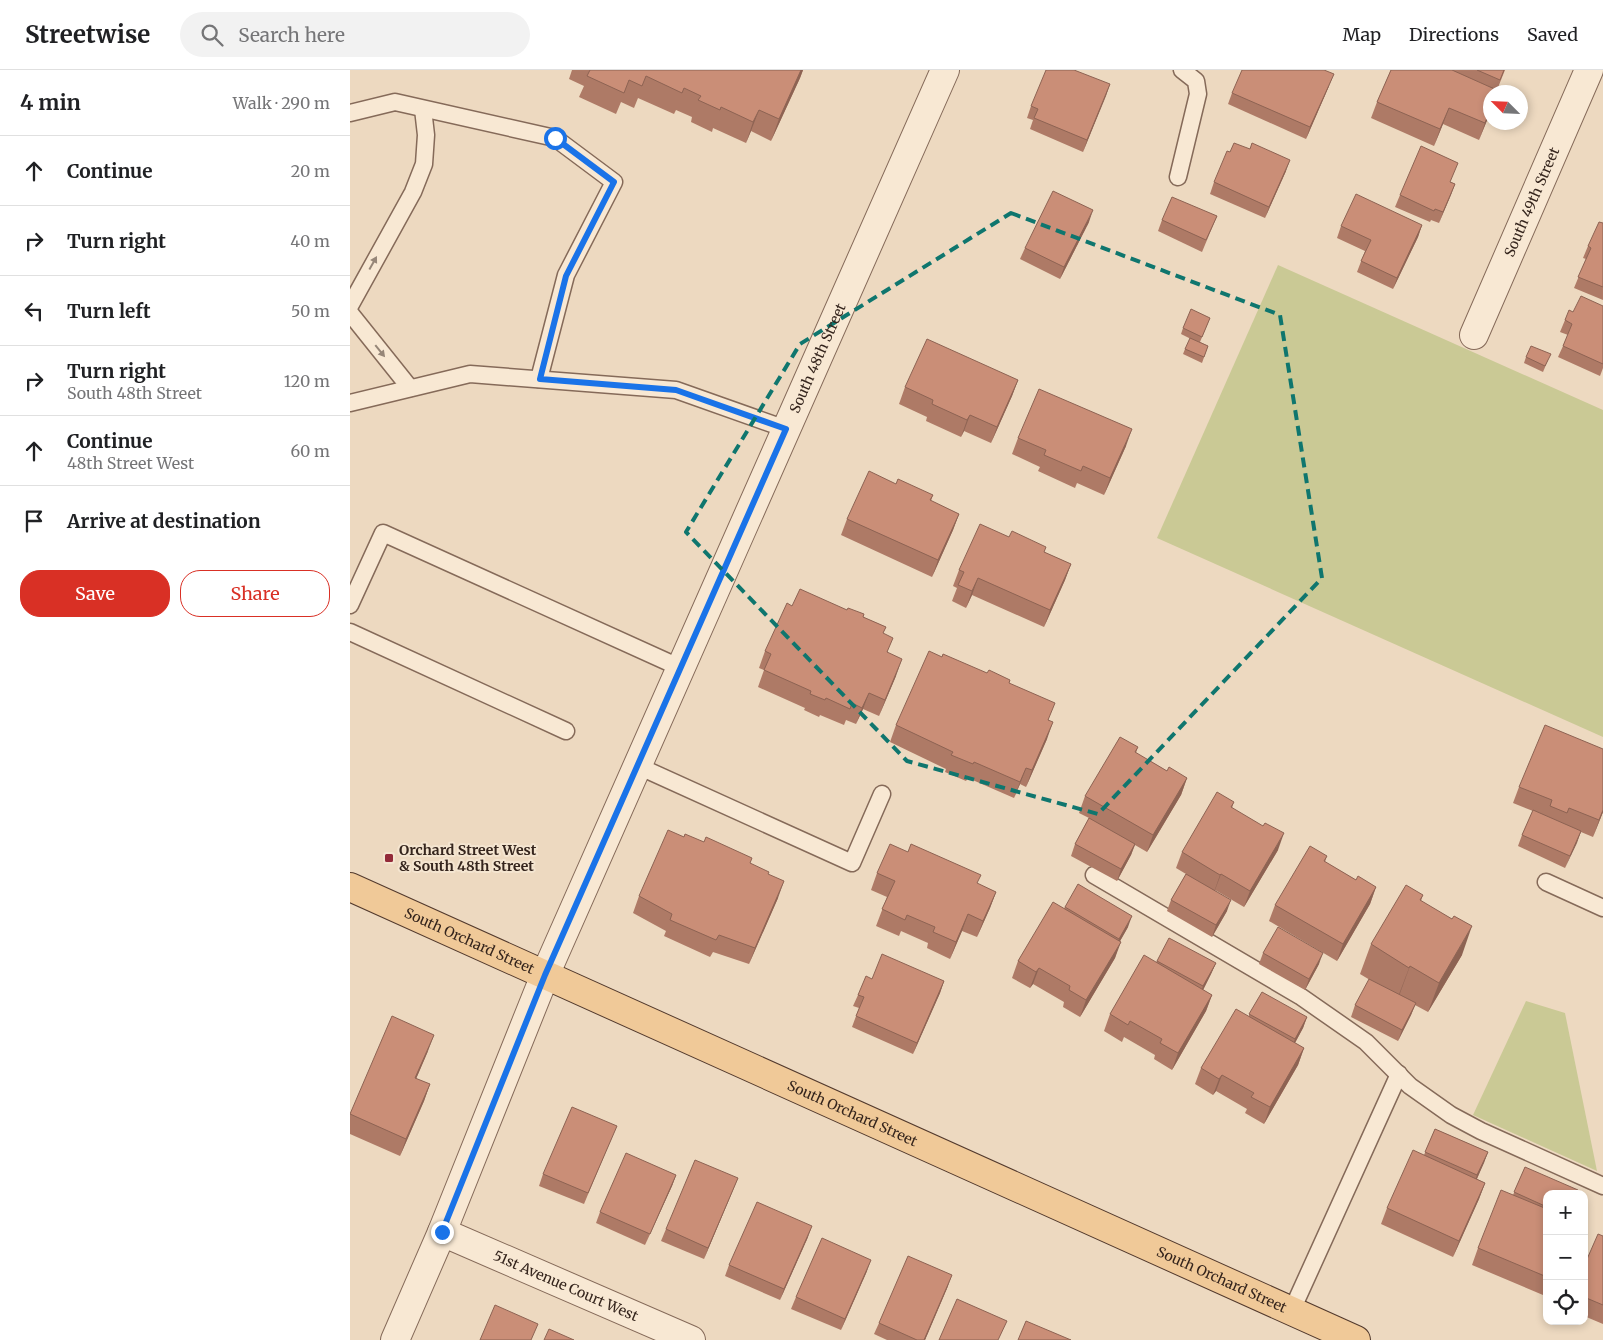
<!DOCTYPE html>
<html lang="en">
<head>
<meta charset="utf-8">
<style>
  body { margin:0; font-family:Merriweather,serif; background:#f2f2f2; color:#202124 }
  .controls { position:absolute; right:15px; bottom:15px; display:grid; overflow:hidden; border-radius:10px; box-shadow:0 2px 8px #0003 }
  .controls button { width:45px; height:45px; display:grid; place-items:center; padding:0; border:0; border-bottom:1px solid #e0e0e0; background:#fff; color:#202124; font:25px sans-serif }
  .compass { position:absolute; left:1133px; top:15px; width:45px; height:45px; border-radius:50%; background:#fff; box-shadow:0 2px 8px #0003; rotate:294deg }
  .stop { position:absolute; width:15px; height:15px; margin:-11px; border:4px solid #1a73e8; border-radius:50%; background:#fff }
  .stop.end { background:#1a73e8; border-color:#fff; box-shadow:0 1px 5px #0008 }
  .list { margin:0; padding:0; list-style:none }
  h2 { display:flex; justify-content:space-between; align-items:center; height:65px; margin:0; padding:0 20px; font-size:21px }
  h2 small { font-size:16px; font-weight:400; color:#757577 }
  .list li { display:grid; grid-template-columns:32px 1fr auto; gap:15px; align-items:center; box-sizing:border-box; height:70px; padding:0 20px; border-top:1px solid #e0e0e0 }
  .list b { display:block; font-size:19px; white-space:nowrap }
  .list p { margin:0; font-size:16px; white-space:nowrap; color:#757577 }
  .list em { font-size:16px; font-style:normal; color:#757577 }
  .actions { display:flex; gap:10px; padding:15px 20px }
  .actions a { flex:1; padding:11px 0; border:1px solid #d93025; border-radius:20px; text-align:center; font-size:18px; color:#d93025 }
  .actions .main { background:#d93025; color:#fff }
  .icon { flex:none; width:28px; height:28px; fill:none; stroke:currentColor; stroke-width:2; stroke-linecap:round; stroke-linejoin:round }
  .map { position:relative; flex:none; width:1253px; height:1270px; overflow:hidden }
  header { display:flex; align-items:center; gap:30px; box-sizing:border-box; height:70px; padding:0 25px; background:#fff; border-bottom:1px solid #e0e0e0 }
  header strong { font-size:24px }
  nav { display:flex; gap:28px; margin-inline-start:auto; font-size:18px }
  .search { width:350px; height:45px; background:#f2f2f2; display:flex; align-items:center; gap:12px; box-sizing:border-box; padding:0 18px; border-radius:28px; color:#757577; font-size:19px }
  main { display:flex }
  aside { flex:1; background:#fff }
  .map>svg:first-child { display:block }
  .green { fill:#cac995 }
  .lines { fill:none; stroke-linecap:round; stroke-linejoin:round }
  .service-casing { stroke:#856a59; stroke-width:19 }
  .minor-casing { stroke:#856a59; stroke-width:30 }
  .primary-casing { stroke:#533a2d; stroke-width:30 }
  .service { stroke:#f8e8d3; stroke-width:16 }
  .minor { stroke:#f8e8d3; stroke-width:28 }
  .primary { stroke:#f0c998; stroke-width:28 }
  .wall { fill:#ae7a66 }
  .shaded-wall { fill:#8d6353 }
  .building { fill:#ca8e77; stroke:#8d6353 }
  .oneway { fill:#968678 }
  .route { stroke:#1a73e8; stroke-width:6 }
  .marked { fill:none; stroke:#0f766e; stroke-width:4; stroke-dasharray:10 6; stroke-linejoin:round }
  .poi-dot { fill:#932a39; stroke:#f4e5d0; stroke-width:2 }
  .labels { text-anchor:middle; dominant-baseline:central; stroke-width:4; stroke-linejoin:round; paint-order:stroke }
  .street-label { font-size:14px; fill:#35251d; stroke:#f4e5d0 }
  .poi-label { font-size:14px; font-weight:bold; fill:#35251d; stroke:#f4e5d0; text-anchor:start }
</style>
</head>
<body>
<header>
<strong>Streetwise</strong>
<div class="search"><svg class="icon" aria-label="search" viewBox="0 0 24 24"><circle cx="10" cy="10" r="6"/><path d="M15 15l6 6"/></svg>Search here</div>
<nav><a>Map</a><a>Directions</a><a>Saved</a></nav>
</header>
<main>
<aside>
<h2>4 min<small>Walk · 290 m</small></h2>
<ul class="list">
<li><svg class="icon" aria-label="ahead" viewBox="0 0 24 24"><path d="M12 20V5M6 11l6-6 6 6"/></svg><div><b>Continue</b></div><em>20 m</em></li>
<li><svg class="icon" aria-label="right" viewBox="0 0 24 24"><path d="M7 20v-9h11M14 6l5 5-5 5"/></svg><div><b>Turn right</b></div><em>40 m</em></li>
<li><svg class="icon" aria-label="left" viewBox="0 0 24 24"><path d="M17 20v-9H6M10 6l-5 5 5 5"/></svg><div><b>Turn left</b></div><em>50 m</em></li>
<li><svg class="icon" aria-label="right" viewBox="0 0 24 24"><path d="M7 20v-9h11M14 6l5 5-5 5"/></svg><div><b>Turn right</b><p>South 48th Street</p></div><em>120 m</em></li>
<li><svg class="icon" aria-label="ahead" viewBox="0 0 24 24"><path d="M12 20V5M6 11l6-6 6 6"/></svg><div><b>Continue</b><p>48th Street West</p></div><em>60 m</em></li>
<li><svg class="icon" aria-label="arrive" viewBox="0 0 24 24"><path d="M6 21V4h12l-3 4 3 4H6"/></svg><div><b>Arrive at destination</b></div></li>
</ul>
<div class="actions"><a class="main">Save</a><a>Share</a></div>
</aside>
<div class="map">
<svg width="1253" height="1270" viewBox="0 0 1253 1270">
  <rect width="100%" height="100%" fill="#edd9c0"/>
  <g class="green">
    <path d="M928 195 1253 340V667L807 468Z"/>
    <path d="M1176 931 1215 943 1247 1101 1123 1045Z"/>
  </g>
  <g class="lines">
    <defs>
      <g id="service">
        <path d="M0 43 45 32 205 68 264 112 216 205 189 309"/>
        <path d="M828 107 848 24 846 11 832 0"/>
        <path d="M0 236 63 122 74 94 76 65 73 39"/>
        <path d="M0 243 60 318"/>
        <path d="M0 333 120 304 326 320 436 359"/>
        <path d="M0 535 33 463 331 598"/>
        <path d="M0 562 216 661"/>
        <path d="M288 696 502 793 532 724"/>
        <path d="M744 805 950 926 1016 972 1060 1016 1101 1045 1131 1061 1253 1116"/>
        <path d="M1196 812 1253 838"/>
        <path d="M942 1240 1049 1004"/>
      </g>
      <g id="minor">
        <path id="s1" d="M1124 265 1239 0"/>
        <path id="s2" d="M92 1162 341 1270"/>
        <path id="s3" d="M45 1270 92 1162 195 905 595 0"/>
      </g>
      <g id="primary">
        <path id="s4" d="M0 817 1006 1270"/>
      </g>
    </defs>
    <use href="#service" class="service-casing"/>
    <use href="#minor" class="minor-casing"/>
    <use href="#primary" class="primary-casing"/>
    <use href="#service" class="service"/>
    <use href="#minor" class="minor"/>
    <use href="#primary" class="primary"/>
  </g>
  <g class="wall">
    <path d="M222 0H453L450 8 421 71 401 61 396 73 363 58 362 62 341 52 342 47 326 40 324 44 288 28 284 38 271 32 266 44 229 27 234 16 219 9Z"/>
    <path d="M1041 0H1155L1147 20 1140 43 1129 70 1093 54 1084 76 1021 48 1027 32Z"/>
    <path d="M760 14 733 82 680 59 683 50 677 48 681 36Z"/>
    <path d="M979 16 956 69 878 34 882 23Z"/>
    <path d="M936 101 915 148 860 124 864 112Z"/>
    <path d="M1101 112 1105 114 1089 153 1081 150 1080 152 1045 137 1050 125Z"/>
    <path d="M867 146 852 182 808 161 812 150Z"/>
    <path d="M739 152 710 209 670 189 675 178Z"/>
    <path d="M1253 153V230L1224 218 1236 189 1233 188 1238 176Z"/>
    <path d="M1072 155 1068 167 1043 219 1007 202 1015 181 987 168 991 156Z"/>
    <path d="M1253 236V298L1250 306 1208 287 1218 265 1210 262 1215 250 1223 242Z"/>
    <path d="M860 248 850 272 858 276 852 293 833 284 835 279 843 270 831 264 833 258Z"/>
    <path d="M1176 287 1198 290 1193 302 1174 293Z"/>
    <path d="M668 310 662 326 641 373 614 361 611 367 576 351 577 347 549 334 555 317Z"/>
    <path d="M668 368 776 376 754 425 727 413 725 418 688 401 690 397 662 384Z"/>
    <path d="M546 414 583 425 581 431 609 444 603 460 582 507 491 465 497 449Z"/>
    <path d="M694 482 721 494 715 510 694 557 622 525 616 538 602 531 607 518 603 516 609 500Z"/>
    <path d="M513 547 536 557 533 563 538 583 546 606 529 646 513 639 506 654 496 650 494 655 470 645 469 647 454 640 455 638 408 617 414 600 409 598 415 581Z"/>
    <path d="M592 587 659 613 699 650 697 669 676 717 670 714 664 728 618 708 616 711 595 702 596 699 540 672 546 655Z"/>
    <path d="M788 677 786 683 817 701 837 708 831 725 797 782 785 775 781 785 767 811 721 786 725 774 739 748 729 743 735 726Z"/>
    <path d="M1169 717 1253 742 1243 767 1231 762 1215 798 1168 776 1172 765 1183 741 1163 733Z"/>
    <path d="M884 732 882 738 928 780 894 837 865 820 877 841 862 867 817 841 821 830 836 804 826 798 832 782Z"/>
    <path d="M334 767 400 793 418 805 428 828 399 894 363 882 360 887 314 866 316 861 283 843 289 826Z"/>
    <path d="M977 786 975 792 1006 810 1026 817 1020 834 987 891 919 851 925 835Z"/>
    <path d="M527 803 628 814 646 822 640 838 627 867 612 861 600 889 577 878 578 873 551 861 549 866 526 856 537 827 521 820Z"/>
    <path d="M1073 825 1071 831 1112 885 1078 942 1065 935 1061 945 1048 971 1001 947 1005 935 1020 910 1010 904 1021 874Z"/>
    <path d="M715 837 778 857 770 871 765 888 730 947 713 937 714 932 683 914 680 918 662 908 668 891Z"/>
    <path d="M913 883 969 894 955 920 909 894Z"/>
    <path d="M807 891 866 893 861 904 853 920 862 925 856 941 822 1000 804 989 805 985 774 967 772 972 754 961 760 944 806 892Z"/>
    <path d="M522 909 594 911 590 923 563 984 502 957 509 938 503 936 508 925Z"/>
    <path d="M899 944 957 947 953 958 945 973 954 978 948 995 914 1054 895 1043 897 1039 866 1021 863 1025 845 1014 851 998 899 946Z"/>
    <path d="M78 981 66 1009 80 1014 74 1031 50 1086 0 1064V1044Z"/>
    <path d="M1085 1059 1138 1082 1127 1109 1135 1113 1129 1129 1103 1187 1031 1154 1037 1138 1074 1085Z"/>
    <path d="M262 1067 234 1134 189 1116 193 1104Z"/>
    <path d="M1175 1097 1197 1124V1216L1193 1225 1122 1195 1128 1178 1163 1125Z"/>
    <path d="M326 1105 322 1116 295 1175 246 1153 250 1142Z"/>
    <path d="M388 1108 354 1189 311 1171 316 1159Z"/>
    <path d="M1253 1166V1254L1234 1246V1196Z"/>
    <path d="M458 1167 430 1230 375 1206 379 1195Z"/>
    <path d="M517 1201 491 1260 441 1239 446 1227Z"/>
    <path d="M598 1216 575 1270H537L524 1264 529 1253Z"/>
  </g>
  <g class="shaded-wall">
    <path d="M451 0H453L450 8 421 71 429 49Z"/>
    <path d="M984 4 979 16 956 69 960 57Z"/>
    <path d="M760 14 756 26 733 82 737 70Z"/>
    <path d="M1099 38 1093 54 1084 76 1090 59Z"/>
    <path d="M409 40 401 61 396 73 403 52Z"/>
    <path d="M1140 40V43L1129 70 1135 53Z"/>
    <path d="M940 90 936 101 915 148 919 137Z"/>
    <path d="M1105 114 1101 125 1089 153 1093 142Z"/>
    <path d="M743 140 739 152 710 209 714 197Z"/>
    <path d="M1072 155 1068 167 1043 219 1047 208Z"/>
    <path d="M668 310 662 326 641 373 647 357Z"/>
    <path d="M620 345 614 361 611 367 617 350Z"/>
    <path d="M782 359 776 376 754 425 760 408Z"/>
    <path d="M609 444 603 460 582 507 588 490Z"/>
    <path d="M721 494 715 510 694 557 700 540Z"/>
    <path d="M628 508 622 525 616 538 622 521Z"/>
    <path d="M552 589 546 606 529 646 535 630Z"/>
    <path d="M519 623 513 639 506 654 512 638Z"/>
    <path d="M703 652 697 669 676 717 682 700Z"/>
    <path d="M676 698 670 714 664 728 670 712Z"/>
    <path d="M837 708 831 725 797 782 803 765Z"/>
    <path d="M1253 740V742L1243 767 1249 750Z"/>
    <path d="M1231 761 1227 773 1215 798 1220 786Z"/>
    <path d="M934 763 928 780 894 837 900 821Z"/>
    <path d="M785 774 781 785 767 811 771 799Z"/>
    <path d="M871 804 865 820 864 822 870 805Z"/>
    <path d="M434 811 428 828 399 894 405 878Z"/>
    <path d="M1026 817 1020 834 987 891 993 874Z"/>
    <path d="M646 822 640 838 627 867 633 851Z"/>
    <path d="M881 830 877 841 862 867 866 855Z"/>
    <path d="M618 844 612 861 600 889 606 872Z"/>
    <path d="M782 846 778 857 765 880 769 869Z"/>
    <path d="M1122 856 1112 885 1078 942 1089 913Z"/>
    <path d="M771 872 765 888 730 947 736 930Z"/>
    <path d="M973 883 969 894 955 920 959 909Z"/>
    <path d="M866 893 861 904 849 928 853 916Z"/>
    <path d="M1060 896 1049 926 1048 927 1059 898Z"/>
    <path d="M689 898 683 914 680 918 686 902Z"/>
    <path d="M594 911 590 923 563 984 567 973Z"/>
    <path d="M862 925 856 941 822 1000 828 983Z"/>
    <path d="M1066 933 1061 945 1048 971 1052 960Z"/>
    <path d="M957 947 953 958 941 980 945 969Z"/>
    <path d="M84 965 78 981 59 1025 65 1008Z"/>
    <path d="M954 978 948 995 914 1054 920 1037Z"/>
    <path d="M872 1005 866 1021 863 1025 869 1009Z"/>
    <path d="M80 1014 74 1031 50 1086 56 1069Z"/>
    <path d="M1138 1082 1134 1093 1123 1117 1127 1105Z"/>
    <path d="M326 1105 322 1116 295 1175 300 1164Z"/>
    <path d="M388 1108 383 1120 354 1189 358 1178Z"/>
    <path d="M1135 1113 1129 1129 1103 1187 1109 1171Z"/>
    <path d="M462 1156 458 1167 430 1230 434 1219Z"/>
    <path d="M521 1190 517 1201 491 1260 495 1249Z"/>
    <path d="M602 1205 598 1216 575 1270H574Z"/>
  </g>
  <g class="building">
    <path d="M240 0H451L429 49 409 40 403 52 371 37 370 40 348 30 351 26 334 18 332 23 296 6 292 16 279 10 274 23 237 6Z"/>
    <path d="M696 0H724L760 14 737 70 684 48 688 39 681 36Z"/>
    <path d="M892 0H974L984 4 960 57 882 23Z"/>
    <path d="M1041 0H1102L1149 21 1148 22H1140V40L1135 53 1099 38 1090 59 1027 32Z"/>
    <path d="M1127 0H1154L1150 10Z"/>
    <path d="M884 73 900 79 902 73 940 90 919 137 864 112 877 81 880 82Z"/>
    <path d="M1071 76 1108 93 1100 112 1105 114 1093 142 1085 139 1084 141 1050 125Z"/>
    <path d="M703 121 743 140 714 197 675 178Z"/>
    <path d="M1006 124 1072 155 1047 208 1011 191 1021 170 991 156Z"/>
    <path d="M822 127 867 146 856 170 812 150Z"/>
    <path d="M1249 152 1253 153V217L1228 207 1241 178 1238 176Z"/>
    <path d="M1231 226 1253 236V294L1213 276 1222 254 1215 250 1219 240 1223 242Z"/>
    <path d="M841 239 860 248 852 267 833 258Z"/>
    <path d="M840 268 858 276 854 287 835 279Z"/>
    <path d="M577 269 668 310 647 357 620 345 617 350 582 334 583 330 555 317Z"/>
    <path d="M1181 276 1201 284 1195 296 1176 287Z"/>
    <path d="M689 319 782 359 760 408 733 396 731 401 694 385 696 380 668 368Z"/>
    <path d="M519 401 546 414 548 409 583 425 580 430 609 444 588 490 497 449Z"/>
    <path d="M630 454 659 467 662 461 696 477 694 482 721 494 700 540 628 508 622 521 608 515 614 502 609 500Z"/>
    <path d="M450 519 497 540 498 538 514 544 513 547 536 557 533 563 543 568 537 582 552 589 535 630 519 623 512 638 502 633 500 639 476 628 475 630 460 624 461 621 414 600 421 584 415 581 437 533 442 536Z"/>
    <path d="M579 581 592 587 593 584 637 603 639 600 660 610 659 613 705 633 698 650 703 652 682 700 676 698 670 712 624 692 623 694 601 685 603 682 546 655Z"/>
    <path d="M1195 655 1253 679V740L1249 750 1219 738 1217 743 1200 736 1202 730 1169 717Z"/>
    <path d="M770 667 788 677 785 682 817 701 819 697 837 708 803 765 735 726Z"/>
    <path d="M867 722 884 732 881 737 913 756 915 753 934 763 900 821 871 804 870 805 832 782Z"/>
    <path d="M1183 740 1231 761 1220 786 1172 765Z"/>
    <path d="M739 748 785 774 771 799 725 774Z"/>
    <path d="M318 760 334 767 335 764 354 772 356 767 402 788 400 793 419 802 418 804 434 811 405 878 369 865 366 870 320 850 322 844 289 826Z"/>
    <path d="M540 774 558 782 561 774 631 805 627 813 646 822 633 851 618 844 606 872 583 862 585 857 557 845 555 850 532 839 545 811 527 803Z"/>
    <path d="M960 776 977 786 974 791 1006 810 1008 806 1026 817 993 874 925 835Z"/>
    <path d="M836 804 881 830 866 855 821 830Z"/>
    <path d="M728 814 782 846 769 869 715 837Z"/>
    <path d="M1056 815 1073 825 1070 830 1102 849 1104 846 1122 856 1089 913 1060 896 1059 898 1021 874Z"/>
    <path d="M703 832 771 872 736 930 719 920 720 916 689 898 686 902 668 891Z"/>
    <path d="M928 857 973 883 959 909 913 883Z"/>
    <path d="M819 868 866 893 853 916 807 891Z"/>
    <path d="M532 884 594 911 567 973 506 946 514 927 508 925 516 906 522 909Z"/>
    <path d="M794 885 862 925 828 983 810 973 812 969 780 951 778 955 760 944Z"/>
    <path d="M1019 909 1066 933 1052 960 1005 935Z"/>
    <path d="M912 922 957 947 945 969 899 944Z"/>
    <path d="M886 939 954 978 920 1037 901 1027 904 1023 872 1005 869 1009 851 998Z"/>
    <path d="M42 946 84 965 65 1008 80 1014 56 1069 0 1044Z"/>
    <path d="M222 1037 267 1056 238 1123 193 1104Z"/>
    <path d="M1085 1059 1138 1082 1127 1105 1075 1082Z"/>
    <path d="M1063 1080 1135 1113 1109 1171 1037 1138Z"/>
    <path d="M276 1083 326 1105 300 1164 250 1142Z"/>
    <path d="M345 1090 388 1108 358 1178 316 1159Z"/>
    <path d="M1175 1097 1228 1120 1226 1124H1197V1137L1164 1122Z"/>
    <path d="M1151 1120 1197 1139V1207L1128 1178Z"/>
    <path d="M407 1132 462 1156 434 1219 379 1195Z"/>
    <path d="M1248 1164 1253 1166V1235L1234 1227V1196Z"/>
    <path d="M472 1168 521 1190 495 1249 446 1227Z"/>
    <path d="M558 1186 602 1205 574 1270H567L529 1253Z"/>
    <path d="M607 1229 657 1251 648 1270H589Z"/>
    <path d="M145 1235 188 1254 181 1270H130Z"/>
    <path d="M676 1251 721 1270H668Z"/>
    <path d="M199 1259 224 1270H194Z"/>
  </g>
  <defs><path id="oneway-solid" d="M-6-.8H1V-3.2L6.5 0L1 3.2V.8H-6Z" transform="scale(1.25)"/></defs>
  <g class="oneway">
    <use href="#oneway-solid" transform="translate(23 193) rotate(-61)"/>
    <use href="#oneway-solid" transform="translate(30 281) rotate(51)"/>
  </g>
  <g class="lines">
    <path class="route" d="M92 1162 195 905 436 359 326 320 190 309 216 206 264 112 205 68"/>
  </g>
  <path class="marked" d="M661 143 930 245 972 508 748 744 557 691 336 462 450 274Z"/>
  <rect class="poi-dot" x="34" y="783" width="10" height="10" rx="2.5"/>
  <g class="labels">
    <g class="street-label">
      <text stroke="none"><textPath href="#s1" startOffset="145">South 49th Street</textPath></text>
      <text stroke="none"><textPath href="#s3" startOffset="1069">South 48th Street</textPath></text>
      <text stroke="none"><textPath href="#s4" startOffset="131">South Orchard Street</textPath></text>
      <text stroke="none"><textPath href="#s4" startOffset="551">South Orchard Street</textPath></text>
      <text stroke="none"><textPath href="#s4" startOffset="956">South Orchard Street</textPath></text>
      <text stroke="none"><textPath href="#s2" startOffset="135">51st Avenue Court West</textPath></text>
    </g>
    <g class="poi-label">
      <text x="49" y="780">Orchard Street West<tspan x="49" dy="16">&amp; South 48th Street</tspan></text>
    </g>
  </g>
</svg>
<div class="controls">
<button>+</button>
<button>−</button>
<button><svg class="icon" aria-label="locate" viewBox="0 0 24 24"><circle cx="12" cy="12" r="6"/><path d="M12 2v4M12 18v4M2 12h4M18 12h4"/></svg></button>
</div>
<svg class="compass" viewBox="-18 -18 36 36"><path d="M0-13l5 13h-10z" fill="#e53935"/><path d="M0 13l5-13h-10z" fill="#757577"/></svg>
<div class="stop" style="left:205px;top:68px"></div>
<div class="stop end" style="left:92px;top:1162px"></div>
</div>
</main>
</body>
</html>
